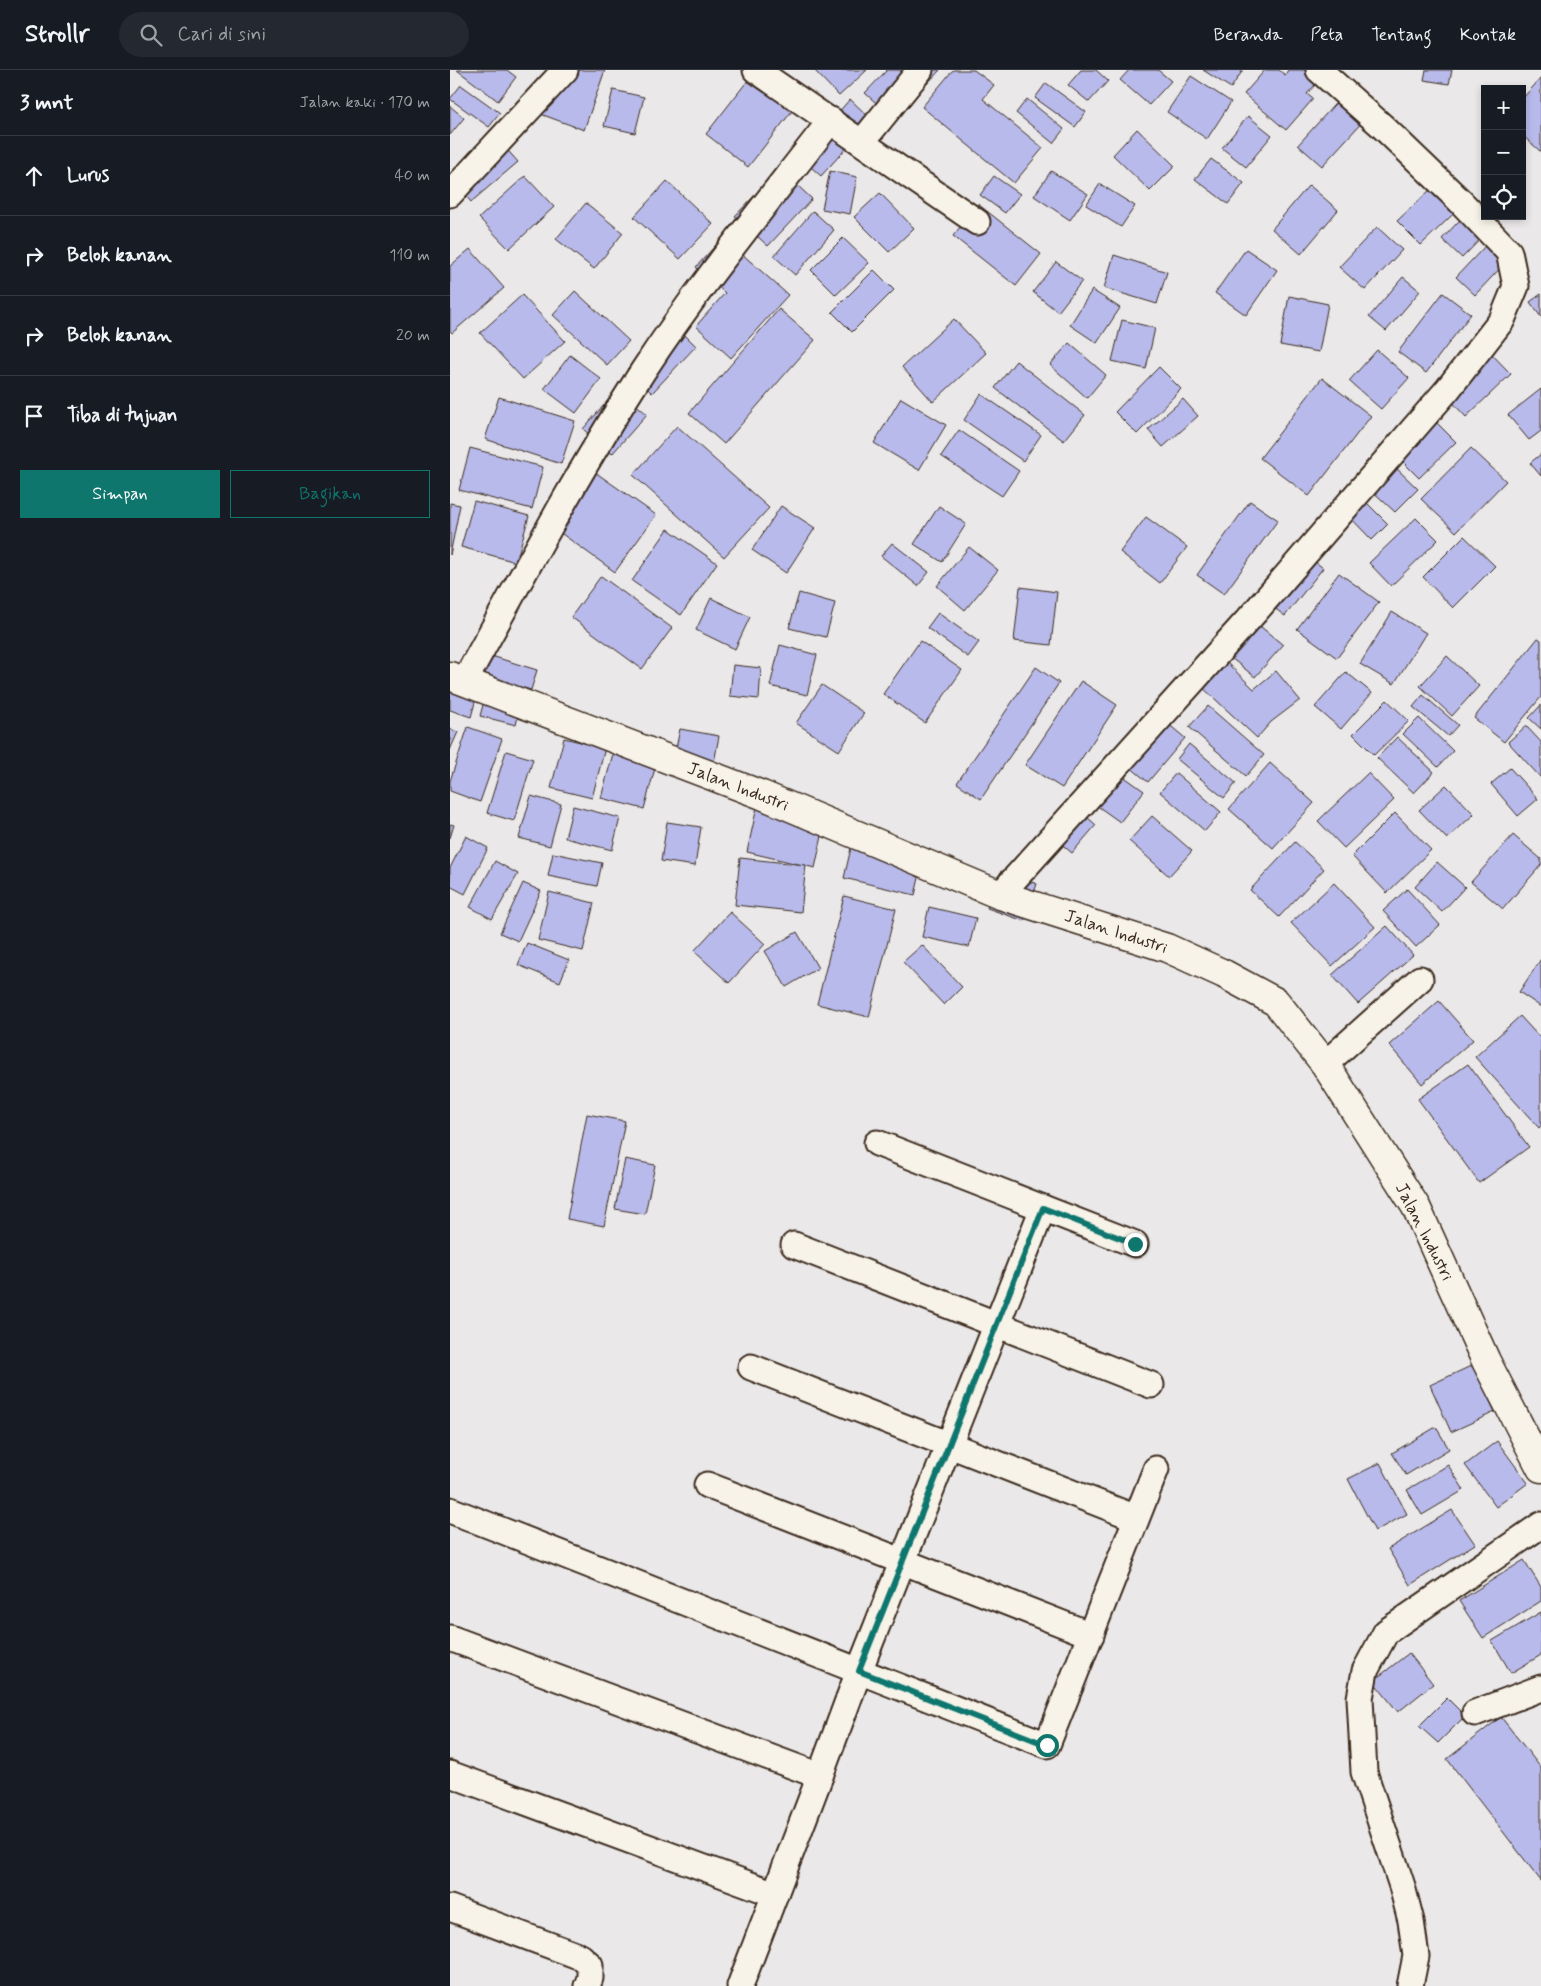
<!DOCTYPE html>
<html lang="id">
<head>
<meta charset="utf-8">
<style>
  body { margin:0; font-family:Mynerve,sans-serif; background:#242831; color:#f1f3f6 }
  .controls { position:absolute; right:15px; top:15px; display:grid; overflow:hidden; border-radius:0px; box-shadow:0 2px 8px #0003 }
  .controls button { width:45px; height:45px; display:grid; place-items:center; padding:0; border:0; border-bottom:1px solid #363941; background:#171b24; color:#f1f3f6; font:25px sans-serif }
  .stop { position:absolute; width:15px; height:15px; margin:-11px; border:4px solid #0f766e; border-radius:50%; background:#fff }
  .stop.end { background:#0f766e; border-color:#fff; box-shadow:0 1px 5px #0008 }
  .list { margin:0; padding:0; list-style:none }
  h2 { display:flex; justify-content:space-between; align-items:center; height:65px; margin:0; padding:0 20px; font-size:21px }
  h2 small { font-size:16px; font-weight:400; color:#9ea1a6 }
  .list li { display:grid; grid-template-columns:32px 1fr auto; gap:15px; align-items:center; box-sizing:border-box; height:80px; padding:0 20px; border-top:1px solid #363941 }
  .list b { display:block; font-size:19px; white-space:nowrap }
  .list em { font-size:16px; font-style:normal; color:#9ea1a6 }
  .actions { display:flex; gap:10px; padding:15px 20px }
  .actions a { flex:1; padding:11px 0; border:1px solid #0f766e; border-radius:0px; text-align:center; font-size:18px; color:#0f766e }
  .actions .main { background:#0f766e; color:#fff }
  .icon { flex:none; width:28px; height:28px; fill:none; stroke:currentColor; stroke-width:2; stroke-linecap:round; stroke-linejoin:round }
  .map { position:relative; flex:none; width:1091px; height:1916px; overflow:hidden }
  header { display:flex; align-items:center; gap:30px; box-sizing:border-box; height:70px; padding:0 25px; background:#171b24; border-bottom:1px solid #363941 }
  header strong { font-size:24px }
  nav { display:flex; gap:28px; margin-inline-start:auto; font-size:18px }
  .search { width:350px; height:45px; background:#242831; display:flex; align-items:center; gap:12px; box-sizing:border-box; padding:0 18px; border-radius:28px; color:#9ea1a6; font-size:19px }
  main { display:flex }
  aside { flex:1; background:#171b24 }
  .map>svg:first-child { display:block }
  .building { fill:#b7baeb; stroke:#3b2a1e }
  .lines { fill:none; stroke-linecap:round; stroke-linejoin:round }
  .street-casing { stroke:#3b2a1e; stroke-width:29 }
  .primary-casing { stroke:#3b2a1e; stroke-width:31 }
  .street { stroke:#f7f3e8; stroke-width:25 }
  .primary { stroke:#f7f3e8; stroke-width:28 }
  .route { stroke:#0f766e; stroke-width:6 }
  .labels { text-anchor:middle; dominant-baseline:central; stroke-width:5; stroke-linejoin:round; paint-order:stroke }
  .street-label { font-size:18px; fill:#3b2a1e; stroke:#f7f3e8 }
</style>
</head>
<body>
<header>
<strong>Strollr</strong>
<div class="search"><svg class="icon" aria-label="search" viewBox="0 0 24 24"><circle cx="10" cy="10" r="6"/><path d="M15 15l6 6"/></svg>Cari di sini</div>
<nav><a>Beranda</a><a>Peta</a><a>Tentang</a><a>Kontak</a></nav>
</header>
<main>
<aside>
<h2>3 mnt<small>Jalan kaki · 170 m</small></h2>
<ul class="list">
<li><svg class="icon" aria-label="ahead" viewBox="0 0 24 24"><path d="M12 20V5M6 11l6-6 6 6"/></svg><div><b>Lurus</b></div><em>40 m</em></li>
<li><svg class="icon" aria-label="right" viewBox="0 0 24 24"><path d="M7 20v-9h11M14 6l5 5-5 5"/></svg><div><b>Belok kanan</b></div><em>110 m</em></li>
<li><svg class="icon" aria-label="right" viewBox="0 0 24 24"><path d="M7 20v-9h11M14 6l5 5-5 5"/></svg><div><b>Belok kanan</b></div><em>20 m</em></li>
<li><svg class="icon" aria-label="arrive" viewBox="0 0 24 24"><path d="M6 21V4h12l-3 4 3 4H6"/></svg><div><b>Tiba di tujuan</b></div></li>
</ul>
<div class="actions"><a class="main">Simpan</a><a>Bagikan</a></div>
</aside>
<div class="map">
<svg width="1091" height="1916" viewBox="0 0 1091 1916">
  <rect width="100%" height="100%" fill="#eae8e9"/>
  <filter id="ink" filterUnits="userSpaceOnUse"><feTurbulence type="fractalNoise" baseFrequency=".02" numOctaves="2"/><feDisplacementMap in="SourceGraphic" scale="10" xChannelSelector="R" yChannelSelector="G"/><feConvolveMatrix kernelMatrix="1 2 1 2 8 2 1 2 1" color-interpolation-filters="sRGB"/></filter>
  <g filter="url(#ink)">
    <g class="building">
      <path d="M7 0H57L66 7 48 31Z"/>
      <path d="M100 0H155L134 60 85 42Z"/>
      <path d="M306 0 350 31 298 97 256 64Z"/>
      <path d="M364 0H417L389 26Z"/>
      <path d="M437 0H490L444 49 415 23Z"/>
      <path d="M503 0H524L544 15 533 29 593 78 564 113 472 37Z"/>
      <path d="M631 0H646L658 11 639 32 618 15Z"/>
      <path d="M679 0H708L721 11 699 35 670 10Z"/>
      <path d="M753 0H793L781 18Z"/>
      <path d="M815 0H829L835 5 838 0H866L873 6 857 24 863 29 836 60 794 24Z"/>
      <path d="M976 0H1002L999 14 974 10Z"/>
      <path d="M741 6 781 32 757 69 717 42Z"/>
      <path d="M1091 8V81H1090L1072 65V29Z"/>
      <path d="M596 13 636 42 625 57 585 28Z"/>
      <path d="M11 15 50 43 39 57 0 29Z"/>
      <path d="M163 20 194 27 185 63 154 56Z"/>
      <path d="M892 26 916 48 872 96 848 75Z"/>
      <path d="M400 29 422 50 410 64 387 44Z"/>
      <path d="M577 29 614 59 603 73 566 43Z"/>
      <path d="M0 36 14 48 0 65Z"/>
      <path d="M798 46 822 65 796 97 772 78Z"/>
      <path d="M371 51 399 75 371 106 344 82Z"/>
      <path d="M687 59 725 96 700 121 663 85Z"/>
      <path d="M46 67 68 92 21 132 0 107Z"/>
      <path d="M761 89 794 113 778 134 745 109Z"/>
      <path d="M330 99 362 129 318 176 285 146Z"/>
      <path d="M380 101 407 107 400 144 372 139Z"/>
      <path d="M601 101 638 124 620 150 584 126Z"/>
      <path d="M998 103 1021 127 971 175 947 151Z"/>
      <path d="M75 106 104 137 59 179 29 148Z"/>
      <path d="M544 106 570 124 555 143 530 125Z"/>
      <path d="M217 111 263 154 230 189 184 147Z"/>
      <path d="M650 114 685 136 671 157 636 135Z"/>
      <path d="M859 115 888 140 851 184 822 159Z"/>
      <path d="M430 123 464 158 439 182 404 147Z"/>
      <path d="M136 133 173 163 144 199 106 169Z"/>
      <path d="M528 134 591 184 566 216 503 166Z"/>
      <path d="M1024 135 1045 154 1012 188 992 169Z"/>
      <path d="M363 141 384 160 345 205 324 186Z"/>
      <path d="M927 157 952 180 915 220 889 197Z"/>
      <path d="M273 167 338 225 281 288 246 256 275 223 246 197Z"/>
      <path d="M393 168 419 193 386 225 361 200Z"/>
      <path d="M1037 174 1056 192 1025 225 1006 207Z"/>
      <path d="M20 179 54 218 2 263 0 261V196Z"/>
      <path d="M796 179 827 200 796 245 765 223Z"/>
      <path d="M664 185 717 202 707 234 654 218Z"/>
      <path d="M606 192 632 211 608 242 583 222Z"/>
      <path d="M424 200 444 220 402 262 382 242Z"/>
      <path d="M953 207 970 221 936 261 919 247Z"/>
      <path d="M642 220 670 238 647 273 620 255Z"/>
      <path d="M125 221 179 271 157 295 103 245Z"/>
      <path d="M993 223 1021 244 976 303 948 282Z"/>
      <path d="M1091 224V247L1080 232Z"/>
      <path d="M72 225 115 271 73 309 30 263Z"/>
      <path d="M839 226 878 234 869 282 830 275Z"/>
      <path d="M329 239 365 270 274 374 239 343Z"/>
      <path d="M504 249 536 283 483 332 452 297Z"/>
      <path d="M672 250 705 258 696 299 662 291Z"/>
      <path d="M222 252 246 276 202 323 177 299Z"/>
      <path d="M619 273 656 305 637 328 600 295Z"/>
      <path d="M1034 276 1061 304 1016 347 990 319Z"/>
      <path d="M927 280 959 308 931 339 899 311Z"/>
      <path d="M120 285 151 309 126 343 94 319Z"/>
      <path d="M566 291 635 345 614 371 545 318Z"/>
      <path d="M709 297 731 319 687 364 665 342Z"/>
      <path d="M872 308 921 346 859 426 810 388Z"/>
      <path d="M168 319 197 344 162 384 133 359Z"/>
      <path d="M1091 319V361L1079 370 1058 345Z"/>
      <path d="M531 324 591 365 573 391 514 350Z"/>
      <path d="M49 327 125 351 111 394 35 369Z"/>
      <path d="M451 328 496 355 469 400 424 373Z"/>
      <path d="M733 329 748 346 713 377 698 360Z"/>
      <path d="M987 353 1006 372 969 408 950 389Z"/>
      <path d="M227 356 319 438 274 487 183 405Z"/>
      <path d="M509 360 569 401 552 426 491 386Z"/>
      <path d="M20 378 93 397 82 439 9 420Z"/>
      <path d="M1021 378 1056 411 1006 462 971 429Z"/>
      <path d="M1091 384V406L1080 393Z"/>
      <path d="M942 394 968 419 945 442 919 418Z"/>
      <path d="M142 400 206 445 165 502 101 456Z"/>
      <path d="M911 427 938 454 922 470 895 442Z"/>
      <path d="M24 431 79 446 66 492 11 477Z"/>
      <path d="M800 431 828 450 774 524 747 505Z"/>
      <path d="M0 433 10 435 0 485Z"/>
      <path d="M331 436 365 458 336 503 302 480Z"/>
      <path d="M489 436 516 454 492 492 464 474Z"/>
      <path d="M696 447 737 477 710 513 670 482Z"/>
      <path d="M966 448 988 470 941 516 919 493Z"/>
      <path d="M218 459 267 493 231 545 182 511Z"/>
      <path d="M1014 466 1045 496 1003 538 973 507Z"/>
      <path d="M442 473 479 502 468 516 431 486Z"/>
      <path d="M519 477 548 500 515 540 487 516Z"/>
      <path d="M850 480 873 498 835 546 811 528Z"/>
      <path d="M889 503 929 532 887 588 847 559Z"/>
      <path d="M151 506 222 558 192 599 121 547Z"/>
      <path d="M570 517 607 522 601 575 564 571Z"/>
      <path d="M349 523 385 533 376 567 339 558Z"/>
      <path d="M261 528 300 547 285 579 246 560Z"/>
      <path d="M942 542 976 563 944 614 910 594Z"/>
      <path d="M488 543 529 572 518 587 477 558Z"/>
      <path d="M799 547 833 575 805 607 771 580Z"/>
      <path d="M1088 568 1091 570V627L1054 672 1024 648Z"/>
      <path d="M470 571 512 600 475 653 433 624Z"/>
      <path d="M330 575 367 585 357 625 320 616Z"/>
      <path d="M35 584 87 600 81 620 29 605Z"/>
      <path d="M997 586 1029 616 1002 646 970 616Z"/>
      <path d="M775 591 804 619 826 601 850 630 821 652 807 668 751 616Z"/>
      <path d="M283 595 311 598 309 629 280 626Z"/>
      <path d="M586 597 609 613 531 729 507 713Z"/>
      <path d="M896 602 922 623 891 659 865 637Z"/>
      <path d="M5 607 30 614 21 647 0 640V622Z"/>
      <path d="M631 611 667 635 612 718 575 695Z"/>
      <path d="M372 615 414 643 389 681 346 653Z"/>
      <path d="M38 616 73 625 66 655 30 646Z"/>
      <path d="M973 625 1008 655 998 666 963 637Z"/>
      <path d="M937 630 959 651 924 685 903 664Z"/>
      <path d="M1091 635V659L1079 648Z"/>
      <path d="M758 636 814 685 796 706 739 657Z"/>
      <path d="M704 642 735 668 698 712 667 686Z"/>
      <path d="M969 648 1003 681 988 697 953 664Z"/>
      <path d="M1076 656 1091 672V708L1058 672Z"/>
      <path d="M18 657 52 669 30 732 0 721V711Z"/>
      <path d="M0 659 8 662 0 680Z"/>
      <path d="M230 659 269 666 261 709 221 702Z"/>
      <path d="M168 665 211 676 194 739 151 728Z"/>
      <path d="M947 667 984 702 964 723 927 688Z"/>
      <path d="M114 668 155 678 142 728 101 718Z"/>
      <path d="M739 674 786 713 774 728 727 689Z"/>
      <path d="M56 681 83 689 64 751 37 743Z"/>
      <path d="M820 693 864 733 823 778 779 739Z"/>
      <path d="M662 698 694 721 670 752 639 730Z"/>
      <path d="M1060 698 1088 729 1068 746 1041 714Z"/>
      <path d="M726 703 771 742 755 761 710 722Z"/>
      <path d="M918 703 944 730 894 778 868 751Z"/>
      <path d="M996 715 1024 744 997 769 969 740Z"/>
      <path d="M81 726 111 734 100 776 69 768Z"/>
      <path d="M309 728 377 743 365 798 297 782Z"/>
      <path d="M123 736 170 748 162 780 115 768Z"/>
      <path d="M627 738 646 755 622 783 602 766Z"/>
      <path d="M945 743 981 780 937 823 902 786Z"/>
      <path d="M702 746 742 781 719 806 679 771Z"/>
      <path d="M217 752 251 757 245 796 211 791Z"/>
      <path d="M0 754 4 755 0 768Z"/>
      <path d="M404 765 475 782 465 825 394 808Z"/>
      <path d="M1063 765 1091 789V795L1053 839 1021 812Z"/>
      <path d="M16 766 38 778 15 824 0 816V798Z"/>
      <path d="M845 772 874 799 829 847 800 820Z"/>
      <path d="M103 783 152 793 147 816 98 806Z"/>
      <path d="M290 788 356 795 351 842 285 835Z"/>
      <path d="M45 791 68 804 42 849 20 837Z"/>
      <path d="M987 792 1015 817 992 842 965 817Z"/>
      <path d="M551 801 587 814 574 851 537 838Z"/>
      <path d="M73 813 91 821 68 871 50 863Z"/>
      <path d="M884 813 925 857 882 896 841 853Z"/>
      <path d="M957 819 990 855 966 877 933 841Z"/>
      <path d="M99 822 144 833 133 881 88 870Z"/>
      <path d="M394 826 446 839 419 947 367 934Z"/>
      <path d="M479 837 526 848 519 877 472 867Z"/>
      <path d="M280 842 315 874 279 913 244 881Z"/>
      <path d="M937 856 963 885 908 934 882 905Z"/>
      <path d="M347 862 368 898 336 917 315 881Z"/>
      <path d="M77 873 119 890 110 912 68 895Z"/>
      <path d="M472 875 512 917 494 935 453 892Z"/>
      <path d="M1091 889V937L1069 922Z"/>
      <path d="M989 931 1023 970 972 1014 939 975Z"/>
      <path d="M1070 946 1091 969V1056L1089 1058 1025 987Z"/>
      <path d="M1018 994 1079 1077 1029 1113 968 1029Z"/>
      <path d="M137 1044 175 1051 154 1156 117 1149Z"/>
      <path d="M175 1089 205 1095 195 1144 165 1139Z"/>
      <path d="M1023 1295 1045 1342 1001 1362 980 1315Z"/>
      <path d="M986 1357 999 1379 956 1405 942 1383Z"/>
      <path d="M1047 1371 1078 1413 1046 1437 1015 1395Z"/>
      <path d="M930 1393 957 1444 925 1461 898 1409Z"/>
      <path d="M998 1395 1014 1420 972 1445 957 1420Z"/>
      <path d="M1002 1440 1025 1474 960 1515 938 1479Z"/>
      <path d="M1074 1490 1091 1517V1531L1033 1568 1009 1531Z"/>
      <path d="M1091 1542V1585L1061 1603 1042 1571Z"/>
      <path d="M959 1583 983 1614 948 1642 923 1611Z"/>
      <path d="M997 1628 1015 1646 988 1673 969 1656Z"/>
      <path d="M1051 1647 1091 1698V1811L997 1689Z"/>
    </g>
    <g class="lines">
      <defs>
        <g id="street">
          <path d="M306 0 527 152"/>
          <path d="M412 72 470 0"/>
          <path d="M0 124 115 0"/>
          <path d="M14 612C72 507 128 401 193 301 250 214 317 133 381 50"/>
          <path d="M550 825 805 542 998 319 1052 250 1066 216 1059 182 1010 131 932 56 869 0"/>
          <path d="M875 994 970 909"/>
          <path d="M427 1073 685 1174"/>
          <path d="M344 1175 701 1315"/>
          <path d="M301 1297 686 1448"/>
          <path d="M257 1415 641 1565"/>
          <path d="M0 1440 597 1675 706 1399"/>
          <path d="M0 1568 370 1706 325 1824"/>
          <path d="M1025 1643 1091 1618"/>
          <path d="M0 1704 325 1824 290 1916"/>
          <path d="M370 1706 409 1601 593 1138"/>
          <path d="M0 1838 131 1887 140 1895V1908L137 1916"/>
          <path d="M960 1916 966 1886 961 1851 952 1816 914 1702 910 1628 915 1601 936 1562 1091 1455"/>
        </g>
        <path id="primary" d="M0 606 312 725 550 825 717 878 774 904 826 932 875 994 966 1137 1036 1291 1091 1398"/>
      </defs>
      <use href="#street" class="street-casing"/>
      <use href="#primary" class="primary-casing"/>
      <use href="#street" class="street"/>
      <use href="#primary" class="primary"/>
    </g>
  </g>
  <g class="lines" filter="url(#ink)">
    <path class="route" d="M597 1675 409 1601 593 1138 685 1174"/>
  </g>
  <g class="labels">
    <g class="street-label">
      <text transform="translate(288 717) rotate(21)">Jalan Industri</text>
      <text transform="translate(666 862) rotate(18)">Jalan Industri</text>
      <text transform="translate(974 1162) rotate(63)">Jalan Industri</text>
    </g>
  </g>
</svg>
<div class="controls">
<button>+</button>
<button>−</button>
<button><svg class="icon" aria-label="locate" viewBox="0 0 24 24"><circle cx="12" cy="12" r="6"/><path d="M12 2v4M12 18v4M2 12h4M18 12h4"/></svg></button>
</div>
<div class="stop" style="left:597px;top:1675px"></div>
<div class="stop end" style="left:685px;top:1174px"></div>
</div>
</main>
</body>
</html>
